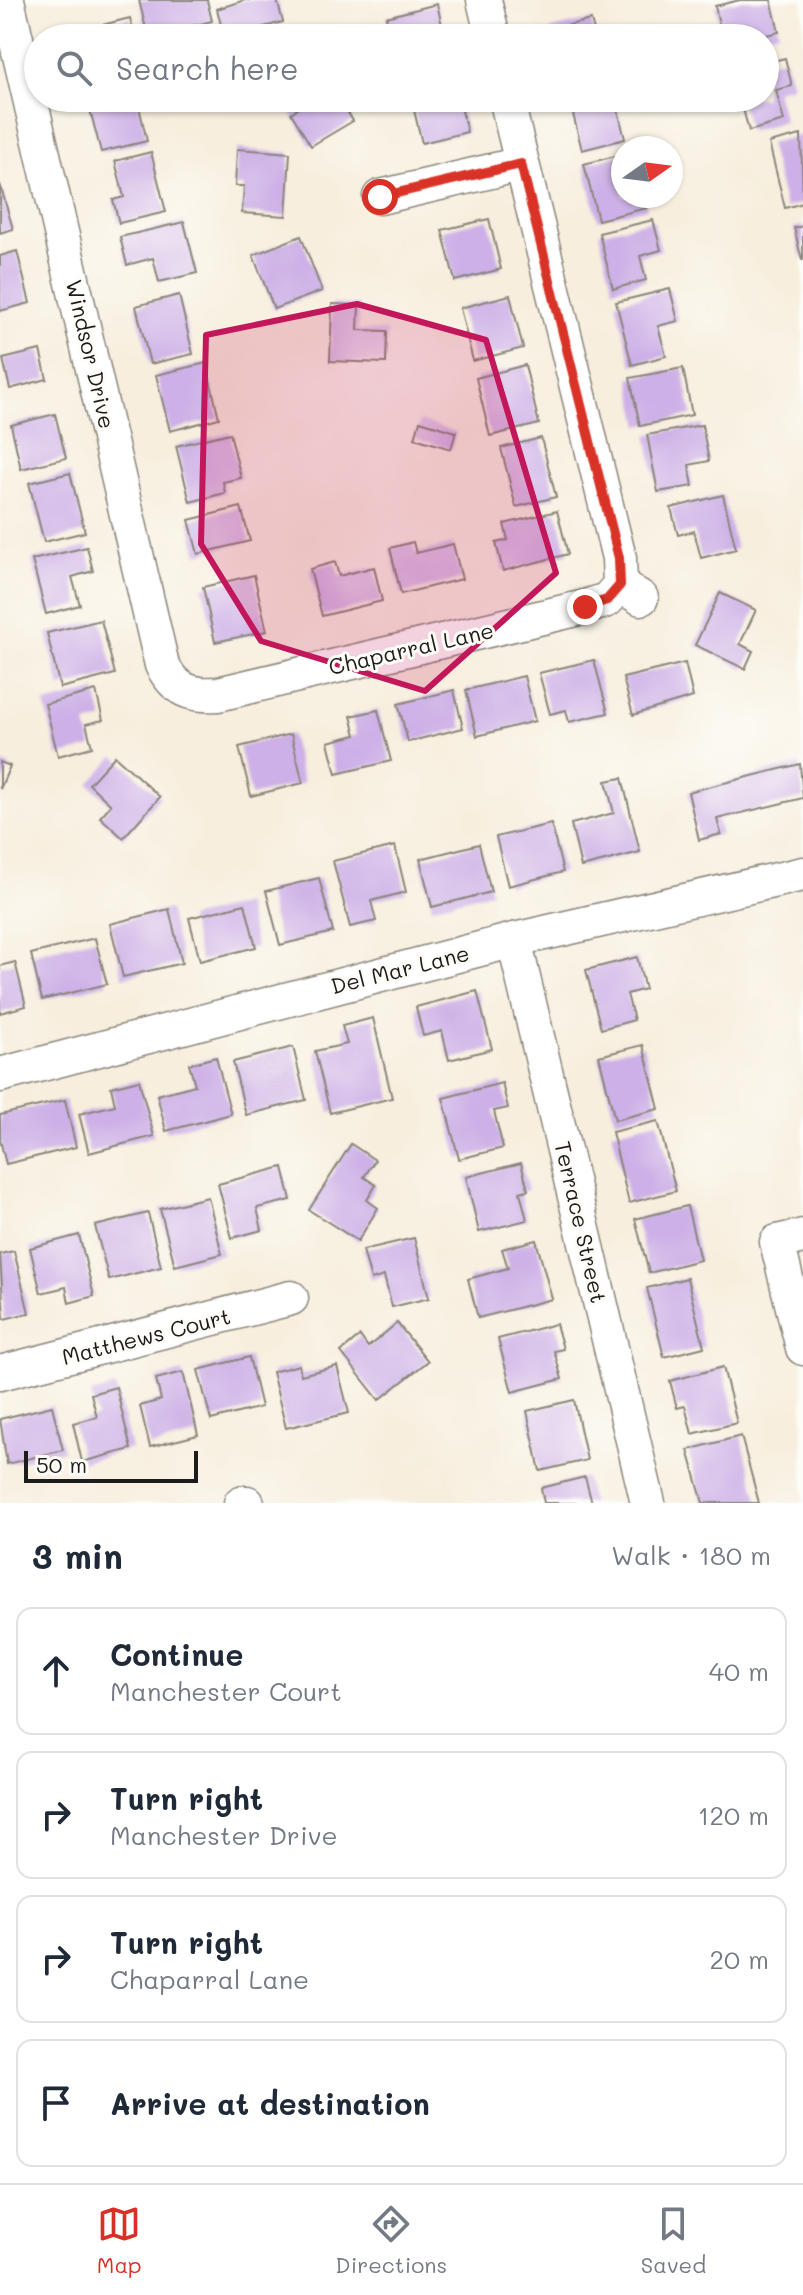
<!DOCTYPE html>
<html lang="en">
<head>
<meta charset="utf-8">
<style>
  body { margin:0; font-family:Mali,sans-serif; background:#f6f6f7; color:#1f2937 }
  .compass { position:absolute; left:611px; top:136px; width:72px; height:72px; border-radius:50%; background:#fff; box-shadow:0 2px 6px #0004; rotate:76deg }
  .scale { position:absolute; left:24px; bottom:20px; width:174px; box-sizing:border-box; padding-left:8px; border:4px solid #1c1c1c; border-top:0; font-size:22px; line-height:28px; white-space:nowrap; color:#1c1c1c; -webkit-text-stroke:6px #fdfcf7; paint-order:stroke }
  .stop { position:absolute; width:24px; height:24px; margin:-18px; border:6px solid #d93025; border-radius:50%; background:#fff }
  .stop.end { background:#d93025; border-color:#fff; box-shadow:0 2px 8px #0008 }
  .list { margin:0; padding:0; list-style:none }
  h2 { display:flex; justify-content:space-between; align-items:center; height:104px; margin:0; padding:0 32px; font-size:34px }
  h2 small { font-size:26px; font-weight:400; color:#747a83 }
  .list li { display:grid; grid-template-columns:52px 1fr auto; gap:24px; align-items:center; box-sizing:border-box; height:128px; margin:0 16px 16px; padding:0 16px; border:2px solid #e0e1e3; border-radius:16px }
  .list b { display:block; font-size:30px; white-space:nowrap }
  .list p { margin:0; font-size:26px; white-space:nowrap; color:#747a83 }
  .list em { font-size:26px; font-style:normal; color:#747a83 }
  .icon { flex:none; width:44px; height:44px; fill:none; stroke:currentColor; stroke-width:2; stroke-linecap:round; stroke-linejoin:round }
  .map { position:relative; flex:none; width:803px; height:1503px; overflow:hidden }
  .search { position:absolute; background:#fff; box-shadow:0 2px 6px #0004; left:24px; right:24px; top:24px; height:88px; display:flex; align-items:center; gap:20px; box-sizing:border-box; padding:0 28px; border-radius:44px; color:#747a83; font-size:30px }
  .sheet { height:680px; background:#fff }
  nav { display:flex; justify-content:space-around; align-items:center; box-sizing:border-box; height:112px; border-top:2px solid #e0e1e3; background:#fff; font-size:22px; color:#747a83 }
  nav a { display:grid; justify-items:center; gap:4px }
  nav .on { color:#d93025 }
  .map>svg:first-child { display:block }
  .building { fill:#cdb0e7 }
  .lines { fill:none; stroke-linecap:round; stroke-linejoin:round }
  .minor-casing { stroke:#8a857c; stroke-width:37 }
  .minor { stroke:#fff; stroke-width:34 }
  .route { stroke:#d93025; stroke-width:10 }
  .marked { fill:#c2185b; fill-opacity:0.2; stroke:#c2185b; stroke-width:6; stroke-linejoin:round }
  .labels { text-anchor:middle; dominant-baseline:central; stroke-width:6; stroke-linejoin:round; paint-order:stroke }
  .street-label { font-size:22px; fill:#1c1c1c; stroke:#fdfcf7 }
</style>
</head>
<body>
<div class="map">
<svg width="803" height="1503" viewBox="0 0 803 1503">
  <rect width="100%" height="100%" fill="#fdfcf7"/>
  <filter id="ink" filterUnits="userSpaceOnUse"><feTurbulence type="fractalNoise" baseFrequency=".0125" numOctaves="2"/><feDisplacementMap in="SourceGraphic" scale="16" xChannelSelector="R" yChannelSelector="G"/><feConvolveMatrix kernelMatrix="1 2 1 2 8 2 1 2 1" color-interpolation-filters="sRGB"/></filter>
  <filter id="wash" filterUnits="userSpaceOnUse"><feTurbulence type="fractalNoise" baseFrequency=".006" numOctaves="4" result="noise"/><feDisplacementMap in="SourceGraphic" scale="32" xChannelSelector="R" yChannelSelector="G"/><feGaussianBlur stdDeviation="1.8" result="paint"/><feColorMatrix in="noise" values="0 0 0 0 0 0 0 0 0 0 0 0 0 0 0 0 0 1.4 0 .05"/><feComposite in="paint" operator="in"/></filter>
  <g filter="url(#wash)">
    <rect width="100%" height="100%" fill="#f7eedd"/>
    <g id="blocks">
      <g class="building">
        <path d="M139 0H207L212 21 148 37Z"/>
        <path d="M245 0H277L283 22 224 37 217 9Z"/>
        <path d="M740 0H771L779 32 753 38H722L715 6Z"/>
        <path d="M437 4 445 38H392L386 17Z"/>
        <path d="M130 18 135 38H71L70 33Z"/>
        <path d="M591 20 596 38H553L551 29Z"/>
        <path d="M785 58 792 86 776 90 784 121 749 131 740 98H765V63Z"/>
        <path d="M87 98H137L147 141 101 152Z"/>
        <path d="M314 98H339L353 121 311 146 291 113Z"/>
        <path d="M411 98H459L467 132 422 143Z"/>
        <path d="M569 98H615L625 139 582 150Z"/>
        <path d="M801 135 803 203 785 208 769 143Z"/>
        <path d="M237 149 290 153 286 216 242 213 244 186H235Z"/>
        <path d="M151 152 166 212 119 223 113 200 124 197 115 161Z"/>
        <path d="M623 154V196H644L647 208 598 220 584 164Z"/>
        <path d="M0 184 13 229 0 233Z"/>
        <path d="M489 219 501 269 455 281 442 230Z"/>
        <path d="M653 220 661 250 640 256 646 280 613 289 599 233Z"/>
        <path d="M184 222 197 273 159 282 153 258 127 265 120 237Z"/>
        <path d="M803 226V260H802L794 228Z"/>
        <path d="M301 236 322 291 274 309 253 255Z"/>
        <path d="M17 251 30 303 0 311V256Z"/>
        <path d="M670 289 678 321 658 326 666 356 632 365 616 302Z"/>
        <path d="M179 295 193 354 150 364 136 306Z"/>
        <path d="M510 295 523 348 473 361 460 308Z"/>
        <path d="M332 304 359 305 358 330 387 331 386 363 330 361Z"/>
        <path d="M40 350 47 379 10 389 3 359Z"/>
        <path d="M206 363 219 418 170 431 156 375Z"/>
        <path d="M525 365 539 424 490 436 476 378Z"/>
        <path d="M683 368 692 415 640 426 630 378Z"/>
        <path d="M55 414 66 458 21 469 11 425Z"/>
        <path d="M420 421 456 432 451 449 415 438Z"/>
        <path d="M702 425 709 461 689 465 693 486 658 492 647 435Z"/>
        <path d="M230 433 241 478 223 482 225 493 190 502 176 446Z"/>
        <path d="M541 438 556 497 516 507 501 448Z"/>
        <path d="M70 473 85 532 44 542 29 483Z"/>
        <path d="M723 495 736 549 701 558 694 531 678 535 671 508Z"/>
        <path d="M241 507 250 541 198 554 189 520Z"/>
        <path d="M557 511 568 554 503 571 496 543 508 540 504 524Z"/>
        <path d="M413 542 416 553 453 544 462 579 401 594 390 548Z"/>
        <path d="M87 547 93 571 72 577 80 605 46 614 32 560Z"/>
        <path d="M335 562 339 576 374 567 382 601 322 616 310 569Z"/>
        <path d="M254 575 267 631 215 642 203 587Z"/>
        <path d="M720 593 756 610 740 644 753 651 745 669 695 645Z"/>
        <path d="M101 620 115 674 60 688 47 633Z"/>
        <path d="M594 660 608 713 569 722 566 710 550 714 539 673Z"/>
        <path d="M685 663 693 697 633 715 623 678Z"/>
        <path d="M524 676 535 721 477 736 466 690Z"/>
        <path d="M454 690 463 728 408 742 398 704Z"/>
        <path d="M96 691 103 720 86 724 92 747 58 756 45 704Z"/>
        <path d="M378 710 391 761 336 774 328 742 356 735 351 716Z"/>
        <path d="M291 734 303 783 251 796 239 747Z"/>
        <path d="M115 756 160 797 123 838 100 817 111 805 89 784Z"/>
        <path d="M0 762 10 766 0 789Z"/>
        <path d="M800 764 803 798 717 819 721 834 699 840 688 792Z"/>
        <path d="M622 778 640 852 581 867 571 824 614 813 606 781Z"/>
        <path d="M551 824 563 872 508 886 496 837Z"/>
        <path d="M479 844 491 892 432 907 420 859Z"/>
        <path d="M395 846 406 892 371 901 376 921 350 927 333 861Z"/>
        <path d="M319 878 333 932 280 945 266 891Z"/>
        <path d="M245 904 256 947 200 961 189 918Z"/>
        <path d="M169 909 182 963 123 977 110 924Z"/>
        <path d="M95 938 107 984 42 1000 31 954Z"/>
        <path d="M637 957 645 989 627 994 634 1020 601 1029 586 970Z"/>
        <path d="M15 962 26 1006 0 1013V966Z"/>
        <path d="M477 991 492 1049 449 1060 442 1031 423 1036 416 1007Z"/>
        <path d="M373 1018 392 1098 330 1113 315 1051 347 1044 342 1026Z"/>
        <path d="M643 1045 659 1109 615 1120 599 1056Z"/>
        <path d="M293 1047 306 1100 246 1115 233 1062Z"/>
        <path d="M216 1057 231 1114 166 1131 157 1095 195 1085 189 1064Z"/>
        <path d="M139 1080 154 1136 89 1153 79 1114 115 1105 111 1087Z"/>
        <path d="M502 1083 508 1108 494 1111 503 1148 459 1159 443 1098Z"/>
        <path d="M65 1100 76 1147 6 1164 0 1140V1115Z"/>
        <path d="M658 1121 676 1191 629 1203 612 1132Z"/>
        <path d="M351 1144 375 1160 364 1177 376 1185 367 1200 378 1208 358 1241 309 1210Z"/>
        <path d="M521 1163 528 1190 520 1192 527 1220 479 1232 466 1177Z"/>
        <path d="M283 1167 291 1200 257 1208 262 1230 232 1238 218 1184Z"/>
        <path d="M208 1197 222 1254 175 1266 160 1209Z"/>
        <path d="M687 1206 700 1260 649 1273 635 1219Z"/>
        <path d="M148 1213 161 1267 109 1280 95 1226Z"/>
        <path d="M79 1235 94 1296 69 1303 66 1287 41 1293 30 1248Z"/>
        <path d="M414 1238 429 1298 392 1307 384 1276 371 1280 363 1250Z"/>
        <path d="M536 1240 552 1299 478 1318 468 1279 508 1268 502 1249Z"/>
        <path d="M14 1251 29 1313 4 1319 0 1254Z"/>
        <path d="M687 1278 704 1347 664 1357 647 1288Z"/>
        <path d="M397 1323 428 1361 379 1400 341 1352 360 1336 368 1347Z"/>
        <path d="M556 1324 563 1349 554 1351 562 1379 512 1392 498 1339Z"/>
        <path d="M249 1357 261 1407 211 1420 198 1370Z"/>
        <path d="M299 1365 301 1375 337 1366 349 1413 286 1428 272 1372Z"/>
        <path d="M723 1367 737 1423 692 1434 685 1406 677 1408 670 1381Z"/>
        <path d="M183 1372 198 1435 150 1447 140 1406 161 1400 156 1379Z"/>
        <path d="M116 1387 131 1449 82 1462 73 1423 97 1417 91 1394Z"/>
        <path d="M574 1400 587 1460 540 1471 527 1411Z"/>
        <path d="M52 1406 63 1450 7 1464 0 1419Z"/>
        <path d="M741 1436 759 1503H703L688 1450Z"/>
        <path d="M585 1477 592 1503H544L541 1488Z"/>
      </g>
    </g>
  </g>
  <g filter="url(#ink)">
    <use href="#blocks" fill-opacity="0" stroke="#8a857c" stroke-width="2"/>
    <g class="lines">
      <defs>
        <g id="minor">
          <path d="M7 0 162 665C175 690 190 696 218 694L585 607 607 600 620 585"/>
          <path d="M484 0 493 38"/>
          <path d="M506 98 619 558 620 585 641 598"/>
          <path d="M380 197 521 164"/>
          <path d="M514 940 648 1503"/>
          <path d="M0 1075 514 940 803 874"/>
          <path d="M803 1236 777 1242 803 1348"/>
          <path d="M0 1373 291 1298"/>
          <path d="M241 1503H247"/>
        </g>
      </defs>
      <use href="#minor" class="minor-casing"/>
      <use href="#minor" class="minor"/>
    </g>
  </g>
  <g class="lines" filter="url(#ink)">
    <path class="route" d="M380 197 521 164 619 558 620 585 607 600 585 607"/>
  </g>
  <path class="marked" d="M357 304 486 340 556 573 425 691 261 641 201 544 206 335Z"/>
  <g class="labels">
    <g class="street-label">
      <text transform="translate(91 354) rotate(77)">Windsor Drive</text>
      <text transform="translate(411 648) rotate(-13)">Chaparral Lane</text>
      <text transform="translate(400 969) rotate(-14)">Del Mar Lane</text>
      <text transform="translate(581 1222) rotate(77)">Terrace Street</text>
      <text transform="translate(146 1336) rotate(-14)">Matthews Court</text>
    </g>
  </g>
</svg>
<svg class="compass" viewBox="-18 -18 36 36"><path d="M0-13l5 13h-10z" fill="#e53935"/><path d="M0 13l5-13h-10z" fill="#747a83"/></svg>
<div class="scale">50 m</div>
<div class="stop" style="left:380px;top:197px"></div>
<div class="stop end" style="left:585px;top:607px"></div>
<div class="search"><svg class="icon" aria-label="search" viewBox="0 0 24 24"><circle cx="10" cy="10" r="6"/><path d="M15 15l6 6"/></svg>Search here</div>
</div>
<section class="sheet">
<h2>3 min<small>Walk · 180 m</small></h2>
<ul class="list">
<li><svg class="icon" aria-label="ahead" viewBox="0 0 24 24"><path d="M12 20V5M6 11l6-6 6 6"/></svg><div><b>Continue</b><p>Manchester Court</p></div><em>40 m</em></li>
<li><svg class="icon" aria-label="right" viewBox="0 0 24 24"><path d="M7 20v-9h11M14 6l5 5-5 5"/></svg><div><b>Turn right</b><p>Manchester Drive</p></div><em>120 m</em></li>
<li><svg class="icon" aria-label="right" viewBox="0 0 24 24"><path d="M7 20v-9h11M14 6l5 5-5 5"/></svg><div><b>Turn right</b><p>Chaparral Lane</p></div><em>20 m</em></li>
<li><svg class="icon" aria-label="arrive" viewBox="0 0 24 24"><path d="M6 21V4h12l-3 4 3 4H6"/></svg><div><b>Arrive at destination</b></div></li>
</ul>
</section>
<nav>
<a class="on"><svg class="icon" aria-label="map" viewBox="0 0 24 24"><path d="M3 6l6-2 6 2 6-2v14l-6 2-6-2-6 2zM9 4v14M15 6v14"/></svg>Map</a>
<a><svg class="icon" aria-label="directions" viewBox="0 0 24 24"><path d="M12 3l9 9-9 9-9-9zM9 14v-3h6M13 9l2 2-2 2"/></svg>Directions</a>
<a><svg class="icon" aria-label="saved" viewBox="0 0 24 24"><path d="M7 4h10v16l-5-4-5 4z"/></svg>Saved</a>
</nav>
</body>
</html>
